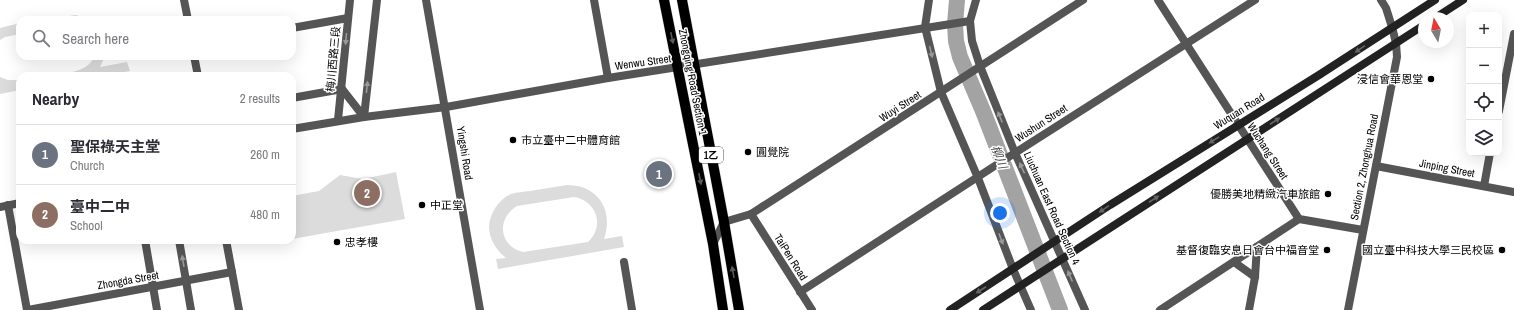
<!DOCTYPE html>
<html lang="en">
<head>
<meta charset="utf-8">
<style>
  body { margin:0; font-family:"Archivo Narrow","Noto Sans TC",sans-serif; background:#f2f2f3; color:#2b2b33 }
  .controls { position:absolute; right:12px; top:12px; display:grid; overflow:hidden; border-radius:8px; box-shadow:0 4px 16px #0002 }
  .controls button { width:36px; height:36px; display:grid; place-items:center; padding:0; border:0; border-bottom:1px solid #e1e1e2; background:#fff; color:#2b2b33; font:20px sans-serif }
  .compass { position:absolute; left:1418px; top:12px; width:36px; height:36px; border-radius:50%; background:#fff; box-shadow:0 4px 16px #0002; rotate:350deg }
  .you { position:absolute; left:1000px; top:213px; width:14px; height:14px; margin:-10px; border:3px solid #fff; border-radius:50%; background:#1a73e8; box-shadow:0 0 0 6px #1a73e833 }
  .badge { display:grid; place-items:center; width:26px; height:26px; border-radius:50%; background:#d93025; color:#fff; font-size:13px; font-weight:700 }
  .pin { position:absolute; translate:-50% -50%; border:2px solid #fff; box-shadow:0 1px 4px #0006 }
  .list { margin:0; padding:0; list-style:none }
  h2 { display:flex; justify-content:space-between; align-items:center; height:52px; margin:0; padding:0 16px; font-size:17px }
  h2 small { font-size:13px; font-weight:400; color:#7c7c81 }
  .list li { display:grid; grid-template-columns:26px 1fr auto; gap:12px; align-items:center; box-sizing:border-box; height:60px; padding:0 16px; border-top:1px solid #e1e1e2 }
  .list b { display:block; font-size:15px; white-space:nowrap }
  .list p { margin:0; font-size:13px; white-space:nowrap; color:#7c7c81 }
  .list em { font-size:13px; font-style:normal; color:#7c7c81 }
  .icon { flex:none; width:22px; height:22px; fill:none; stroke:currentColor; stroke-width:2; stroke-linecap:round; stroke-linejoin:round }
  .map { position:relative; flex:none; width:1514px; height:310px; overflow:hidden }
  .search { position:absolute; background:#fff; box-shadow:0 4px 16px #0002; left:16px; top:16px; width:280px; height:44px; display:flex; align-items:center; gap:10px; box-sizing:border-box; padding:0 14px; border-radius:12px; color:#7c7c81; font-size:15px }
  .panel { position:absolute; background:#fff; box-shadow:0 4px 16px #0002; left:16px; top:72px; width:280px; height:172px; border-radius:12px }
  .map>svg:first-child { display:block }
  .green { fill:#dcdcdc; fill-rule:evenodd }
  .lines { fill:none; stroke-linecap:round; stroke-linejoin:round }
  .river { stroke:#a3a3a3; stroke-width:16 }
  .primary-casing { stroke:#dbdbdb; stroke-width:11 }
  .minor { stroke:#555; stroke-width:8 }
  .tertiary { stroke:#555; stroke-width:8 }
  .secondary { stroke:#222; stroke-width:8 }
  .primary { stroke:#000; stroke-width:10 }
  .oneway { fill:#595959 }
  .oneway2 { fill:#999 }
  .oneway3 { fill:#646464 }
  .poi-dot { fill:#000; stroke:#fff; stroke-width:1.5 }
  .labels { text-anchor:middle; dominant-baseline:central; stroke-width:3; stroke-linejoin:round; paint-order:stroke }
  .shield { fill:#fff; stroke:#4c4c4c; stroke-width:1 }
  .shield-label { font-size:10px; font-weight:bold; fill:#000 }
  .street-label { font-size:11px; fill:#000; stroke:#fff }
  .poi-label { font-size:11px; fill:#000; stroke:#fff; text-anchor:end }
  .water-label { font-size:12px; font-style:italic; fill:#444; stroke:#fff }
</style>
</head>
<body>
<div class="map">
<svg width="1514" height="310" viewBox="0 0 1514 310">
  <rect width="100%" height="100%" fill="#fff"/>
  <g class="green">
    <path d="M76 15 90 20H40H42Z"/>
    <path d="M20 23V34L5 37 0 40V28Z"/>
    <path d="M95 56H105L100 67 127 62 130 71 101 76H43C61 73 86 75 95 56Z"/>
    <path d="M0 77 8 80H20V90L0 94Z"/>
    <path d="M396 172 405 219 292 239V196L319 191 340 175 363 179Z"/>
    <path d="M567 185C598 185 614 210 604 239L622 236 624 247 498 269 496 259 506 258C496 250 489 239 489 226 490 213 499 199 511 194 517 192 524 192 530 191 542 189 555 187 567 185ZM574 197C597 201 605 226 588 242L523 252C499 246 496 219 517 206Z"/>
  </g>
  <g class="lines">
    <path class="river" d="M957 0 955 24 956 41 960 57 983 111 1060 310"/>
    <defs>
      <g id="primary">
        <path d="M664 0 713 244 723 310"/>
        <path d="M682 0 724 222 739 310"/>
      </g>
    </defs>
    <use href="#primary" class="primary-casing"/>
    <g class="minor">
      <path d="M184 0 188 20"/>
      <path d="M426 0 480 310"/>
      <path d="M594 0 608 78"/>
      <path d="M929 0 925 27 941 92 978 178 1013 269 1031 310"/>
      <path d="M976 0 970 21 972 41 980 66 1015 153 1085 310"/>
      <path d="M1158 0 1299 219 1363 230"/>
      <path d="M292 28 348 18"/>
      <path d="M194 56 198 76"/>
      <path d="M342 89 364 117 446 107 608 78 970 21"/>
      <path d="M292 98 342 89"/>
      <path d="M1499 111 1514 34"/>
      <path d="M338 120 350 0"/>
      <path d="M292 129 364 117 377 0"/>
      <path d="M1376 166 1514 192"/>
      <path d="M1484 186 1490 153"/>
      <path d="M8 205 27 310"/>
      <path d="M0 207 20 203"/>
      <path d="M751 214 812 310"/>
      <path d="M145 240 157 310"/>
      <path d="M179 240 191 310"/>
      <path d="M226 240 239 310"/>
      <path d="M713 244 724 222 751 214 1083 0"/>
      <path d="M624 262 632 310"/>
      <path d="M1234 262 1255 277"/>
      <path d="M800 292 1007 158 1255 0"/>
      <path d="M28 310 232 272"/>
      <path d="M1160 310 1299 219"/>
      <path d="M1249 310 1255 277 1257 247"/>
      <path d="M1348 310 1397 57 1396 43 1392 27"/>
    </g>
    <path class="tertiary" d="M1381 0 1386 8 1392 27"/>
    <g class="secondary">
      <path d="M1435 18 1463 0"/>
      <path d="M950 310 1110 205 1319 75 1435 0"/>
      <path d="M983 310 1424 25"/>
    </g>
    <use href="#primary" class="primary"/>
  </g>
  <defs><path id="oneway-solid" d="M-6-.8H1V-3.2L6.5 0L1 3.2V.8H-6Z"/></defs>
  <g class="oneway">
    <use href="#oneway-solid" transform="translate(672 38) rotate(78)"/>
    <use href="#oneway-solid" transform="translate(700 179) rotate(79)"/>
    <use href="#oneway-solid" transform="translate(733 272) rotate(-100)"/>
  </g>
  <g class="oneway2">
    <use href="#oneway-solid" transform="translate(346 39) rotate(95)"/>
    <use href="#oneway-solid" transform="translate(931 52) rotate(76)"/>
    <use href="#oneway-solid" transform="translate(367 87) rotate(-84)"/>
    <use href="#oneway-solid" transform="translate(1000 117) rotate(-112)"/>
    <use href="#oneway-solid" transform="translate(1022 168) rotate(-115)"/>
    <use href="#oneway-solid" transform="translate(1001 239) rotate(69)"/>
    <use href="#oneway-solid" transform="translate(183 261) rotate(-99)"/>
    <use href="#oneway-solid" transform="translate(1070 276) rotate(-114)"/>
  </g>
  <g class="oneway3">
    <use href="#oneway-solid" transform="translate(1360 49) rotate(146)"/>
    <use href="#oneway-solid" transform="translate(1275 121) rotate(-33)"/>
    <use href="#oneway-solid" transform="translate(1214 140) rotate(148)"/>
    <use href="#oneway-solid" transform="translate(1154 199) rotate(-33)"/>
    <use href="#oneway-solid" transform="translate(1104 209) rotate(146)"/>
    <use href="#oneway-solid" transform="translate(981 290) rotate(147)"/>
  </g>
  <g class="poi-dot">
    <circle cx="1431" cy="79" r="4"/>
    <circle cx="513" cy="140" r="4"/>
    <circle cx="748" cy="152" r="4"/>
    <circle cx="1328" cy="194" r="4"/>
    <circle cx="422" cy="205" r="4"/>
    <circle cx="337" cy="242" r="4"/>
    <circle cx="1327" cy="250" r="4"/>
    <circle cx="1502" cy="250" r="4"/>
  </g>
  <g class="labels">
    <rect class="shield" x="699" y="147" width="24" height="16" rx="3"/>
    <g class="shield-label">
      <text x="711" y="155">1乙</text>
    </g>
    <g class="street-label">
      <text transform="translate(333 59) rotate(-85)">梅川西路三段</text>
      <text transform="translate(643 62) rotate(-8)">Wenwu Street</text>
      <text transform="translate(693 82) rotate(79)">Zhongqing Road Section 1</text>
      <text transform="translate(900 106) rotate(-33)">Wuyi Street</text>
      <text transform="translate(1239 111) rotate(-32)">Wuquan Road</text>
      <text transform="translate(1041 123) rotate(-33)">Wushun Street</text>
      <text transform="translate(1268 151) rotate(57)">Wuchang Street</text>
      <text transform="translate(465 153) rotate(81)">Yingshi Road</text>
      <text transform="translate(1364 167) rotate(-79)">Section 2, Zhonghua Road</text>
      <text transform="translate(1447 168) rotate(11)">Jinping Street</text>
      <text transform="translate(1052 208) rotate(66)">Liuchuan East Road Section 4</text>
      <text transform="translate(791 257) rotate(58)">TaiPen Road</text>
      <text transform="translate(128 280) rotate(-10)">Zhongda Street</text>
    </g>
    <g class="poi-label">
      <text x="1423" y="79">浸信會華恩堂</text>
      <text x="521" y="140" text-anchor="start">市立臺中二中體育館</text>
      <text x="756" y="152" text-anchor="start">圓覺院</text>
      <text x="1320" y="194">優勝美地精緻汽車旅館</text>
      <text x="430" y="205" text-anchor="start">中正堂</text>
      <text x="345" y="242" text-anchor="start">忠孝樓</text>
      <text x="1319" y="250">基督復臨安息日會台中福音堂</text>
      <text x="1494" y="250">國立臺中科技大學三民校區</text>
    </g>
    <g class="water-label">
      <text transform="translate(999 157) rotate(69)">柳川</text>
    </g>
  </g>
</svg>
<div class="controls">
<button>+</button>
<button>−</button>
<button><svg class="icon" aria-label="locate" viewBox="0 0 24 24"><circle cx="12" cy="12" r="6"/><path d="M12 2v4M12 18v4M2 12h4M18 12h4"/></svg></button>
<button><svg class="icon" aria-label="layers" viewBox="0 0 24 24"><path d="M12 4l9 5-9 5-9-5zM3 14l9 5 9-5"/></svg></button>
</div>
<svg class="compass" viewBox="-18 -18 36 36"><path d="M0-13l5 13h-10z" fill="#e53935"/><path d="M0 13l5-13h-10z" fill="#7c7c81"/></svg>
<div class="you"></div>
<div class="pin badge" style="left:659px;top:174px;background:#6b7280">1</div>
<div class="pin badge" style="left:367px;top:193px;background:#8d6e63">2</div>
<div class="search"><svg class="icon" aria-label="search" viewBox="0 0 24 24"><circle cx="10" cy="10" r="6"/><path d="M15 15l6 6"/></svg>Search here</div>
<section class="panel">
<h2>Nearby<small>2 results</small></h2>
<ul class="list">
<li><span class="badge" style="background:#6b7280">1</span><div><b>聖保祿天主堂</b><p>Church</p></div><em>260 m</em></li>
<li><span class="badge" style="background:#8d6e63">2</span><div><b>臺中二中</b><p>School</p></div><em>480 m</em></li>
</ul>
</section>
</div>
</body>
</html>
